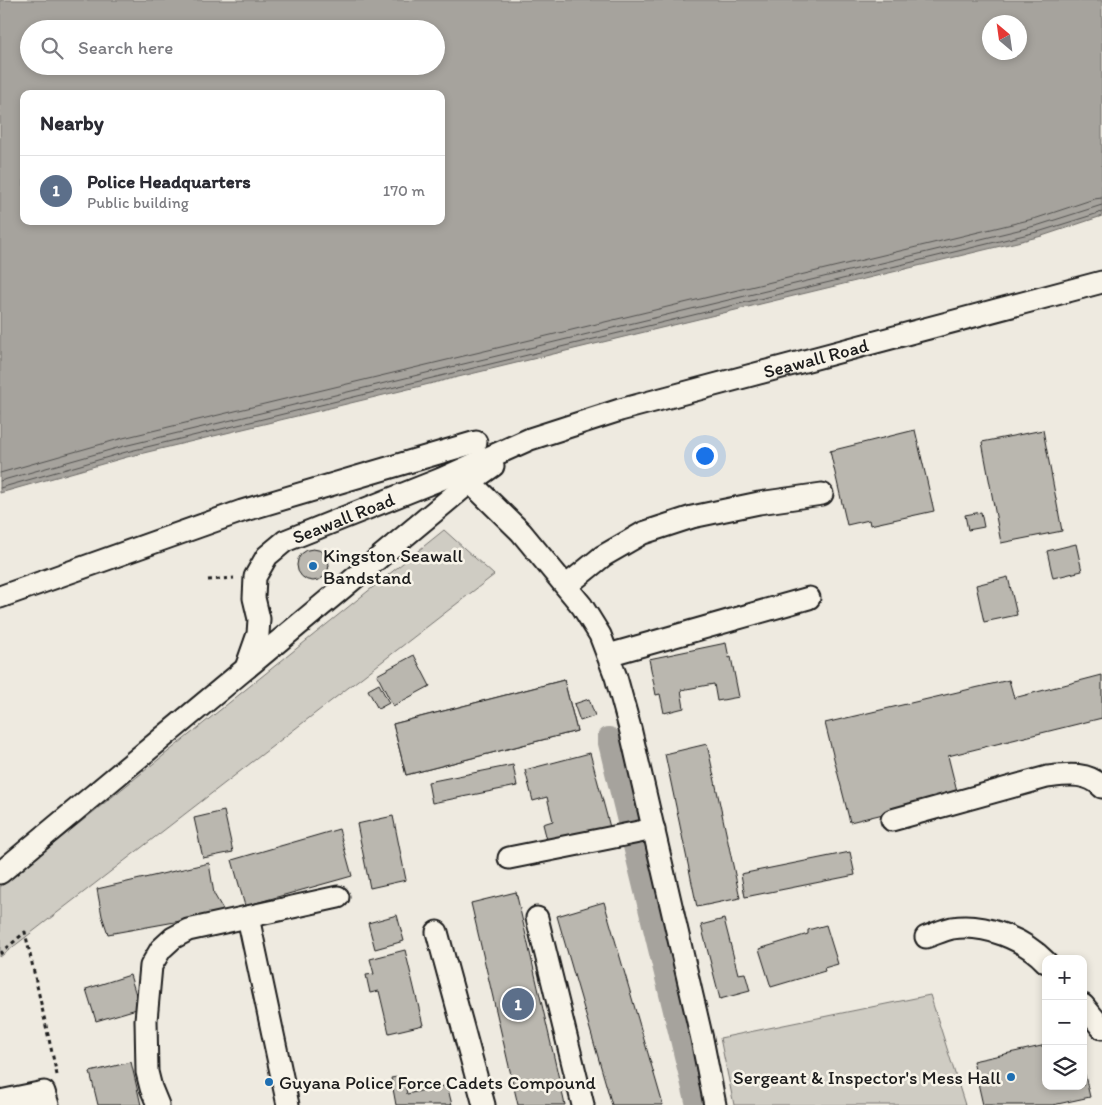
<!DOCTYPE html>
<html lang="en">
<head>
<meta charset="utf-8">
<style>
  body { margin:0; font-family:Itim,sans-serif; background:#f2f2f3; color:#2b2b33 }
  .controls { position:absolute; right:15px; bottom:15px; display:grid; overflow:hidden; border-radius:10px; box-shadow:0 2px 8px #0003 }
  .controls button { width:45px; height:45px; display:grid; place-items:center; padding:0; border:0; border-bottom:1px solid #e1e1e2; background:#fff; color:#2b2b33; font:25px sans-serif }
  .compass { position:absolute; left:982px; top:15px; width:45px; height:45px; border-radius:50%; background:#fff; box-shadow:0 2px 8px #0003; rotate:331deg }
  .you { position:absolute; left:704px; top:455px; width:18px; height:18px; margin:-12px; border:4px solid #fff; border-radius:50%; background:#1a73e8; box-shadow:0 0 0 8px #1a73e833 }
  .badge { display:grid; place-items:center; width:32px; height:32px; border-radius:50%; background:#0f766e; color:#fff; font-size:16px; font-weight:700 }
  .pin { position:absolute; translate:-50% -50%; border:2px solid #fff; box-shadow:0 1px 5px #0006 }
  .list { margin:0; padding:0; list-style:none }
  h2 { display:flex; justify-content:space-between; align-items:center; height:65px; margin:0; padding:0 20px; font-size:21px }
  h2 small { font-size:16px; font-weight:400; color:#7c7c81 }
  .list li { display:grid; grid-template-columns:32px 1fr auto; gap:15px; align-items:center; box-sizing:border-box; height:70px; padding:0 20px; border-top:1px solid #e1e1e2 }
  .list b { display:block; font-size:19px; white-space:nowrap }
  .list p { margin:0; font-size:16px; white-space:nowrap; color:#7c7c81 }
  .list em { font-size:16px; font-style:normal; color:#7c7c81 }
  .icon { flex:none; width:28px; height:28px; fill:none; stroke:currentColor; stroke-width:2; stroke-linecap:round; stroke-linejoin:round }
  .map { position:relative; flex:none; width:1102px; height:1105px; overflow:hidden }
  .search { position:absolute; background:#fff; box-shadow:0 2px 8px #0003; left:20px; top:20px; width:425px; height:55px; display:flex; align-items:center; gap:12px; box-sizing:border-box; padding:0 18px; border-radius:28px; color:#7c7c81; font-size:19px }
  .panel { position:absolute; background:#fff; box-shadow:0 2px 8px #0003; left:20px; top:90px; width:425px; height:135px; border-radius:10px }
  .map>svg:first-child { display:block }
  .green { fill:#cfccc3; stroke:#767470 }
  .water { fill:#a6a39d; stroke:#6f6d69; fill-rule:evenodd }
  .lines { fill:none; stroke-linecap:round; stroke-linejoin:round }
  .shore { stroke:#535250; stroke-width:1 }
  .canal { stroke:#a6a39d; stroke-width:24 }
  .building { fill:#bab7af; stroke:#1c1c1c }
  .minor-casing { stroke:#1c1c1c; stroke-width:25 }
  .path { stroke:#1c1c1c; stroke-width:3; stroke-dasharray:4 4; stroke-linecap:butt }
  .minor { stroke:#f7f3e8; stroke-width:21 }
  .poi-dot { fill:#1f6fb2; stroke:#f7f3e8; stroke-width:2 }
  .labels { text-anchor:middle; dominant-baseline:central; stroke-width:5; stroke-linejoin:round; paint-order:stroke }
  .street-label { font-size:19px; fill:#1c1c1c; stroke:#f7f3e8 }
  .poi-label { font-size:19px; fill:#1c1c1c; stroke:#f7f3e8; text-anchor:start }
</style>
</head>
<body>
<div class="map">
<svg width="1102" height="1105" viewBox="0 0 1102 1105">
  <rect width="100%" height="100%" fill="#eeeae0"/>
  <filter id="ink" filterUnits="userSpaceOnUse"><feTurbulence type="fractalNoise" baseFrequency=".02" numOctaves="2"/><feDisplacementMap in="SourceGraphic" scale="10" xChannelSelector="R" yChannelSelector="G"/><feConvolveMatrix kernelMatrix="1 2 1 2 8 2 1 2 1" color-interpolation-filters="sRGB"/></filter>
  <g filter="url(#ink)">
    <g class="green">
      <path d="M444 530 494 575 0 957V887Z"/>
      <path d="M930 995 965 1105H734L720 1038Z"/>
    </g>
    <path class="water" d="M0 0H1102V216L1042 236 127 457 0 493ZM990 22H1020V52H990ZM29 29H436V66H29ZM24 94H441V221H24Z"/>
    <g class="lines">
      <g class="shore">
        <path d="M0 473 123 438 1037 218 1094 199 1102 198"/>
        <path d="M0 481 124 446 1039 225 1102 205"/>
        <path d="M0 488 126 452 1041 231 1102 212"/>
      </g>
      <path class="canal" d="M609 739 698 1105"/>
    </g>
    <g class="building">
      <path d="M915 430 934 511 870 525 869 520 847 525 830 451Z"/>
      <path d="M1043 430 1062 531 1001 543 982 442Z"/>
      <path d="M981 512 984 527 968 530 965 515Z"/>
      <path d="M1076 544 1082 571 1053 578 1047 551Z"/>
      <circle cx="313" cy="565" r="16"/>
      <path d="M1008 577 1017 615 984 622 976 585Z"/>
      <path d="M726 643 729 658 731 657 739 697 717 701 714 684 681 690 684 708 664 713 660 694 656 695 649 659Z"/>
      <path d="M414 655 430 686 393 706 377 675Z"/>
      <path d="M1102 675V718L948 756 958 796 850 822 825 723 1009 680 1014 698Z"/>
      <path d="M564 680 577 731 406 775 393 724Z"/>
      <path d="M564 680 577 731 406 775 393 724Z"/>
      <path d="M379 684 389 703 378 709 368 690Z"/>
      <path d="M589 699 595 716 580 721 574 704Z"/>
      <path d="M707 744 740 898 697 907 665 754Z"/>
      <path d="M590 753 611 831 549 848 543 824 553 821 547 797 533 801 525 770Z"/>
      <path d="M513 765 517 786 432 803 428 782Z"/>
      <path d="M224 811 233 852 203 858 194 818Z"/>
      <path d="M393 816 406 880 370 888 357 824Z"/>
      <path d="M339 829 352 876 245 906 232 860Z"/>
      <path d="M850 852 855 875 745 897 741 874Z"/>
      <path d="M209 863 214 894 225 913 108 934 102 916 97 889Z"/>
      <path d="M516 892 565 1105H518L471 903Z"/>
      <path d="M604 902 663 1105H612L557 916Z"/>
      <path d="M397 915 404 941 375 949 368 923Z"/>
      <path d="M724 919 738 974 745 973 750 991 720 999 701 925Z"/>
      <path d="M826 925 838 964 824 968 825 971 771 987 759 949 808 934V930Z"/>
      <path d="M405 950 423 1025 389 1033 379 991 370 993 366 975 374 974 370 959Z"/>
      <path d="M130 975 140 1008 96 1021 86 989Z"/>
      <path d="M1046 1045V1086H1083V1067L1090 1097 1053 1105H983L973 1061Z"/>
      <path d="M131 1062 141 1105H98L90 1072Z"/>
      <path d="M403 1076 407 1094 447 1085 452 1105H396L391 1078Z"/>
    </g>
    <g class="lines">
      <defs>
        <g id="minor">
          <path d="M470 482 521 532 582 606 600 635 616 677 630 728 702 1039 715 1105"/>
          <path d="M566 586 603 556 643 533 692 517 759 503 822 494"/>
          <path d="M0 597 242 511 476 442"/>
          <path d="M608 655 809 598"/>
          <path id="s1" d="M246 668 258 634 259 619 254 598 255 577 267 556 285 541 441 479 530 439 620 410 1102 282"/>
          <path d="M892 820 1047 777C1065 775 1088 771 1102 787"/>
          <path d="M509 858 654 829"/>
          <path d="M0 873 470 482 493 466"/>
          <path d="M248 917 288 1105"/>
          <path d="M537 918 583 1105"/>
          <path d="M437 932 484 1105"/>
          <path d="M926 937C935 934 943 930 952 928 985 923 1024 939 1046 962"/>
          <path d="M1083 1005 1102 1028"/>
          <path d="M0 1101 44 1092 48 1105"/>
          <path d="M158 1105 151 1088 147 1072 146 1020 151 966 161 949 173 938 188 930 338 897"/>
        </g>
      </defs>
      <use href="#minor" class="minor-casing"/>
      <g class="path">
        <path d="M208 580 234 578"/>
        <path d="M0 954 25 932 57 1075"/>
      </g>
      <use href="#minor" class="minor"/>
    </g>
  </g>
  <g class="poi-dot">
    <circle cx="313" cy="566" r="5"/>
    <circle cx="1011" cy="1077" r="5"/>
    <circle cx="269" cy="1082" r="5"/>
  </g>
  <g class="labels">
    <g class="street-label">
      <text stroke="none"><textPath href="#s1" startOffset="704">Seawall Road</textPath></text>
      <text stroke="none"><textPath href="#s1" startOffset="204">Seawall Road</textPath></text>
    </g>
    <g class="poi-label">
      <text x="323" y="555">Kingston Seawall<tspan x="323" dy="22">Bandstand</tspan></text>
      <text x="1001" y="1077" text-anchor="end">Sergeant &amp; Inspector's Mess Hall</text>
      <text x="279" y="1082">Guyana Police Force Cadets Compound</text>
    </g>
  </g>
</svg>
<div class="controls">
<button>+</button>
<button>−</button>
<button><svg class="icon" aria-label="layers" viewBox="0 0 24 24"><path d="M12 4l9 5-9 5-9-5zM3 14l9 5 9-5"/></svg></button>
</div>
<svg class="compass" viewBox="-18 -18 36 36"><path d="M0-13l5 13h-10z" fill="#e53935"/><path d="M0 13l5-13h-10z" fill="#7c7c81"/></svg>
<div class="you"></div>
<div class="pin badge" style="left:518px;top:1004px;background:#5c6f8a">1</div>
<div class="search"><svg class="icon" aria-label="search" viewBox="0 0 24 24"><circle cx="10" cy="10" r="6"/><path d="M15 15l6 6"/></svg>Search here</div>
<section class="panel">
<h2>Nearby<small></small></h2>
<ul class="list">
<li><span class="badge" style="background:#5c6f8a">1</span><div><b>Police Headquarters</b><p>Public building</p></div><em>170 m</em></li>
</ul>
</section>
</div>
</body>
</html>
